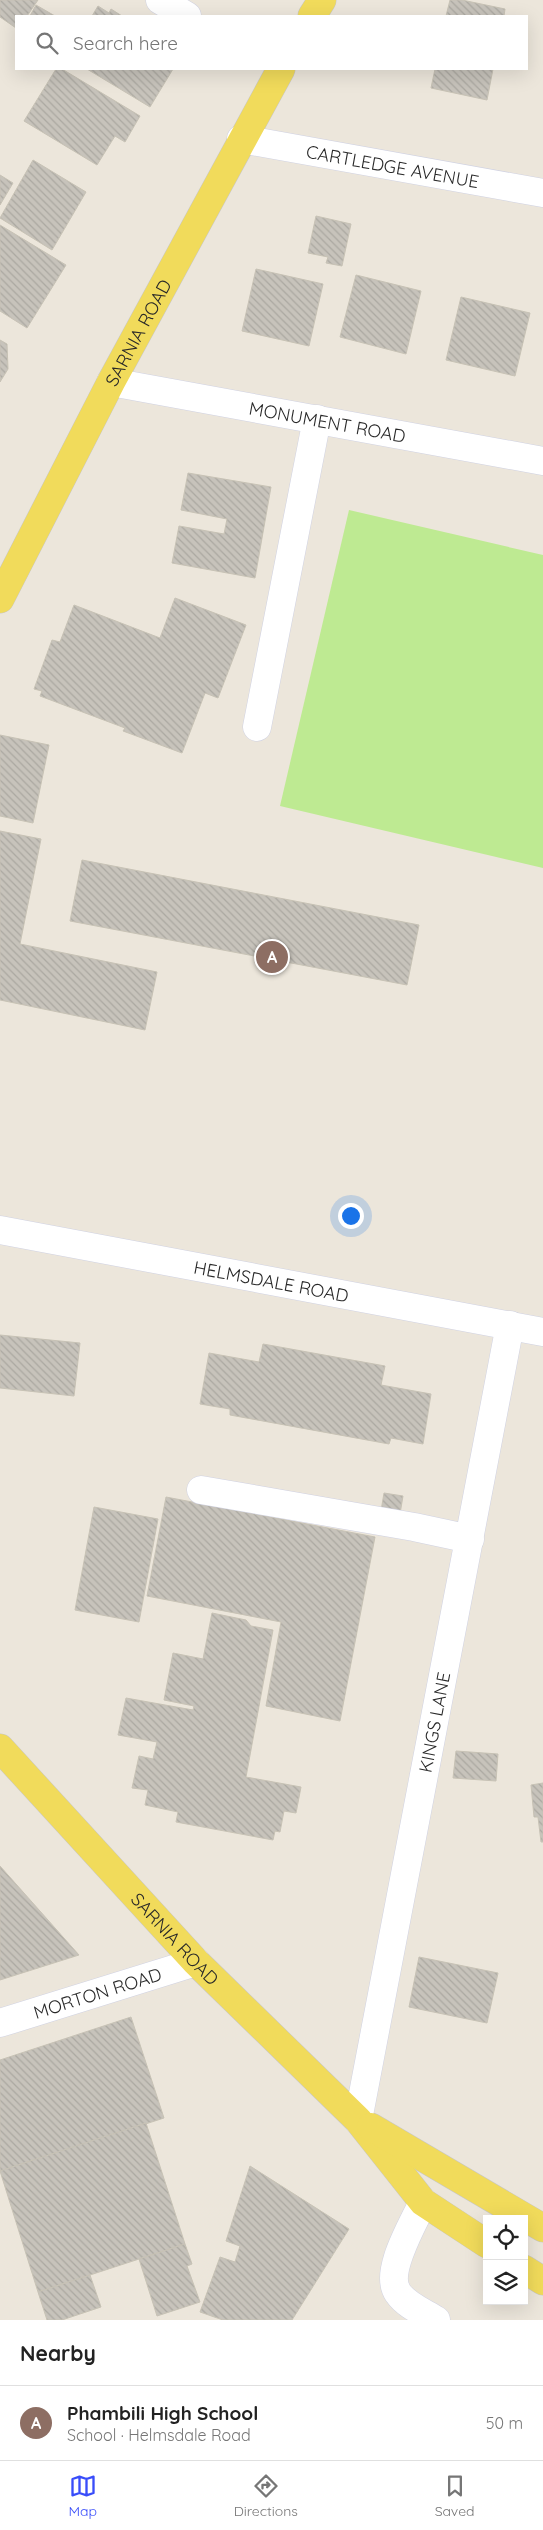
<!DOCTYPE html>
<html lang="en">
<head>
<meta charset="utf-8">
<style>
  body { margin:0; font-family:Quicksand,sans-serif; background:#f2f2f2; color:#222 }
  .controls { position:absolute; right:15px; bottom:15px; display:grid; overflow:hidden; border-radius:0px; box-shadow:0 5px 20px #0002 }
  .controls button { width:45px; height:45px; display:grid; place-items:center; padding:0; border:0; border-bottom:1px solid #e0e0e0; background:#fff; color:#222; font:25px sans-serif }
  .you { position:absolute; left:350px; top:1215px; width:18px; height:18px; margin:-12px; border:4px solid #fff; border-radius:50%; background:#1a73e8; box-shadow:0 0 0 8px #1a73e833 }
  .badge { display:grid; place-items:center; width:32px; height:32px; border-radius:50%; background:#394dfa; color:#fff; font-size:16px; font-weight:700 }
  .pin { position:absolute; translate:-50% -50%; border:2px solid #fff; box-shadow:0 1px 5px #0006 }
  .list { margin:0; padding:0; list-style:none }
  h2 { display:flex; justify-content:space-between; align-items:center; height:65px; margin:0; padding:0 20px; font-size:21px }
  h2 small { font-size:16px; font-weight:400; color:#767676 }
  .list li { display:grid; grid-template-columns:32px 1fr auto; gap:15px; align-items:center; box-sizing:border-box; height:75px; padding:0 20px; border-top:1px solid #e0e0e0 }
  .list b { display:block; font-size:19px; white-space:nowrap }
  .list p { margin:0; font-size:16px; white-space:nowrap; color:#767676 }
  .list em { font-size:16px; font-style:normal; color:#767676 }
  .icon { flex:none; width:28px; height:28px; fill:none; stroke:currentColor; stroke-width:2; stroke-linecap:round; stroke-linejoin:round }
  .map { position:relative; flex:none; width:543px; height:2320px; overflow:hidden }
  .search { position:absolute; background:#fff; box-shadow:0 5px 20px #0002; left:15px; right:15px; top:15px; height:55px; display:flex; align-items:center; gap:12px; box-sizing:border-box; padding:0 18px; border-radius:0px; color:#767676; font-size:19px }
  .sheet { height:140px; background:#fff }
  nav { display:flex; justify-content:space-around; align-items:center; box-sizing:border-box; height:70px; border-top:1px solid #e0e0e0; background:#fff; font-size:14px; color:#767676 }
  nav a { display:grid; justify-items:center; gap:2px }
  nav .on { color:#394dfa }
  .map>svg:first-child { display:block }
  .pitch { fill:#beea92 }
  .building { fill:url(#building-back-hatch); stroke:#c7c2b5 }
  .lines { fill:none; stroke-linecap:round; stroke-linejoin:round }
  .minor-casing { stroke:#d0d2e2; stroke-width:29 }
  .major-casing { stroke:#c7c7c7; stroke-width:29 }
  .minor { stroke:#fff; stroke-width:28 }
  .major { stroke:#f1db5b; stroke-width:28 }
  .labels { text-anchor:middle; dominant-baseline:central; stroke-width:4; stroke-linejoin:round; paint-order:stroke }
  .street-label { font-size:18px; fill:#292929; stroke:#fff }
</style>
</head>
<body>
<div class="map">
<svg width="543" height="2320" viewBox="0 0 543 2320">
  <defs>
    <pattern id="building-back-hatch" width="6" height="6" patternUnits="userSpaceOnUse" patternTransform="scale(1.25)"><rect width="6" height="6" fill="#c7c3bb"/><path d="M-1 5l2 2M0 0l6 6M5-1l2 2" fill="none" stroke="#aba8a1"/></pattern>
  </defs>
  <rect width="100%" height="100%" fill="#ece6db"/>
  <path class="pitch" d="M349 510 543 555V868L280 806Z"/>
  <g class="building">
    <path d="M0 0H38L27 16H16V28L0 17Z"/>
    <path d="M450 0H462L505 9 504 16H446Z"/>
    <path d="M36 5 55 16H30Z"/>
    <path d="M98 6 109 13 111 9 122 16H92Z"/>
    <path d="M56 69H62L140 116 125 142 115 136 97 165 24 121Z"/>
    <path d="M87 69H173L150 107Z"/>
    <path d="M435 69H493L487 100 431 88Z"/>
    <path d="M33 160 86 192 52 250 0 218Z"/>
    <path d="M0 175 13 183 0 205Z"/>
    <path d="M316 216 351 224 342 266 326 263 328 257 308 253Z"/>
    <path d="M0 225 66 265 27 328 0 311Z"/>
    <path d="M256 269 323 284 309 346 242 331Z"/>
    <path d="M356 275 421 291 406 354 340 337Z"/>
    <path d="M461 297 530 313 515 376 446 360Z"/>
    <path d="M0 340 7 344 8 369 0 382Z"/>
    <path d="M188 473 271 487 255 578 172 563 179 526 224 534 227 519 181 510Z"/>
    <path d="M175 598 246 625 218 698 205 693 182 753 123 731 125 728 40 696 42 691 34 689 52 640 60 642 74 605 160 638Z"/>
    <path d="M0 735 49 745 33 823 0 816Z"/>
    <path d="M0 831 41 839 20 944 157 972 145 1030 0 1000Z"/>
    <path d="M82 860 419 925 407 985 70 921Z"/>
    <path d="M0 1335 80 1343 74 1396 0 1388Z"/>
    <path d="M263 1344 385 1366 381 1385 431 1394 423 1444 391 1438 389 1444 230 1415V1409L200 1404 209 1353 259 1362Z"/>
    <path d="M384 1493 403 1496 400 1514 381 1511Z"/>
    <path d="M166 1497 375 1537 340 1721 266 1706 281 1622 147 1596Z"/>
    <path d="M94 1507 158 1519 139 1622 75 1610Z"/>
    <path d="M212 1613 246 1620 251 1626 273 1630 246 1777 301 1787 296 1813 284 1811 280 1832 275 1831 273 1840 176 1822 178 1812 145 1805 148 1790 132 1788 139 1756 153 1759 157 1742 118 1735 126 1698 193 1710 194 1706 164 1700 173 1653 203 1659Z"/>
    <path d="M456 1751 498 1754 496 1781 453 1778Z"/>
    <path d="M543 1783V1842H541L538 1817H534L531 1785Z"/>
    <path d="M0 1866 79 1955 0 1980Z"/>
    <path d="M419 1957 498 1973 487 2023 409 2007Z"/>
    <path d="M131 2017 164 2118 0 2171V2060Z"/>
    <path d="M146 2123 185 2244 38 2292 0 2171Z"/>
    <path d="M250 2166 349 2229 292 2320H223L200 2312 220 2257 235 2262 240 2246 226 2241Z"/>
    <path d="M185 2244 192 2264 187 2266 200 2302 157 2316 139 2259Z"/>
    <path d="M90 2275 101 2307 62 2320H47L38 2292Z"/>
  </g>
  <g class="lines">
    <defs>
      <g id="minor">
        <path d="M160 0 187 16"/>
        <path id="s1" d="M241 139 543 193"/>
        <path id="s2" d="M111 382 543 461"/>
        <path d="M257 727 317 419"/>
        <path id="s3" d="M0 1230 543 1332"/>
        <path d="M201 1490 414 1527 470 1539"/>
        <path id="s4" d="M0 2023 196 1962"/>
        <path id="s5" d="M358 2120 510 1325"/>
        <path d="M423 2202C414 2223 383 2272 398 2293 406 2305 423 2312 436 2320"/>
      </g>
      <g id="major">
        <path d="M312 16 322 0"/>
        <path id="s6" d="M0 599 111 382 281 69"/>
        <path id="s7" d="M0 1748 196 1962 358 2120 423 2202 487 2244"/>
        <path d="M371 2127 543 2228"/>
        <path d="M524 2269 543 2281"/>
      </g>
    </defs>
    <use href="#minor" class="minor-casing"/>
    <use href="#major" class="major-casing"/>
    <use href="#minor" class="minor"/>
    <use href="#major" class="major"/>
  </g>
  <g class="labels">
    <g class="street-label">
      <text stroke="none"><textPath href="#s1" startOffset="154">CARTLEDGE AVENUE</textPath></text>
      <text stroke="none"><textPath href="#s6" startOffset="300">SARNIA ROAD</textPath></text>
      <text stroke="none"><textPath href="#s2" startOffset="220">MONUMENT ROAD</textPath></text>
      <text stroke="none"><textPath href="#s3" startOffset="276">HELMSDALE ROAD</textPath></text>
      <text stroke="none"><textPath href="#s5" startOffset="405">KINGS LANE</textPath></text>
      <text stroke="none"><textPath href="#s7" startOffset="259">SARNIA ROAD</textPath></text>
      <text stroke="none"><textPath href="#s4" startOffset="102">MORTON ROAD</textPath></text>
    </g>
  </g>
</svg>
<div class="controls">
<button><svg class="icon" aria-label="locate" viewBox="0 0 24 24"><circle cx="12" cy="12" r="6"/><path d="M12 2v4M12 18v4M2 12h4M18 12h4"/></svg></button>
<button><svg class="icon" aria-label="layers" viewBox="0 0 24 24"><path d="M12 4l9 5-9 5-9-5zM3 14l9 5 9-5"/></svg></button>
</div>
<div class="you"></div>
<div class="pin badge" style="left:272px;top:957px;background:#8d6e63">A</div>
<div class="search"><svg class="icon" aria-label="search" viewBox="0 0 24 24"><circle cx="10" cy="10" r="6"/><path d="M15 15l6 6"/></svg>Search here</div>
</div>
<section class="sheet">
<h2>Nearby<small></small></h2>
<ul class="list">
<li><span class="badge" style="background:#8d6e63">A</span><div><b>Phambili High School</b><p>School · Helmsdale Road</p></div><em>50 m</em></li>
</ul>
</section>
<nav>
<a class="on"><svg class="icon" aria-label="map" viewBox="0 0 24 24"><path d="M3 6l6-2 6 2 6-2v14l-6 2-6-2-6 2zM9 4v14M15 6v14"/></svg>Map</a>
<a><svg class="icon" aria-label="directions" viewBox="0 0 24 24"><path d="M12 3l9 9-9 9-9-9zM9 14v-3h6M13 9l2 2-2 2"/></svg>Directions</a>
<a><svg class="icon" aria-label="saved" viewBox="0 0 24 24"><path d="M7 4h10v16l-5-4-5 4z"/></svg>Saved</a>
</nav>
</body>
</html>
